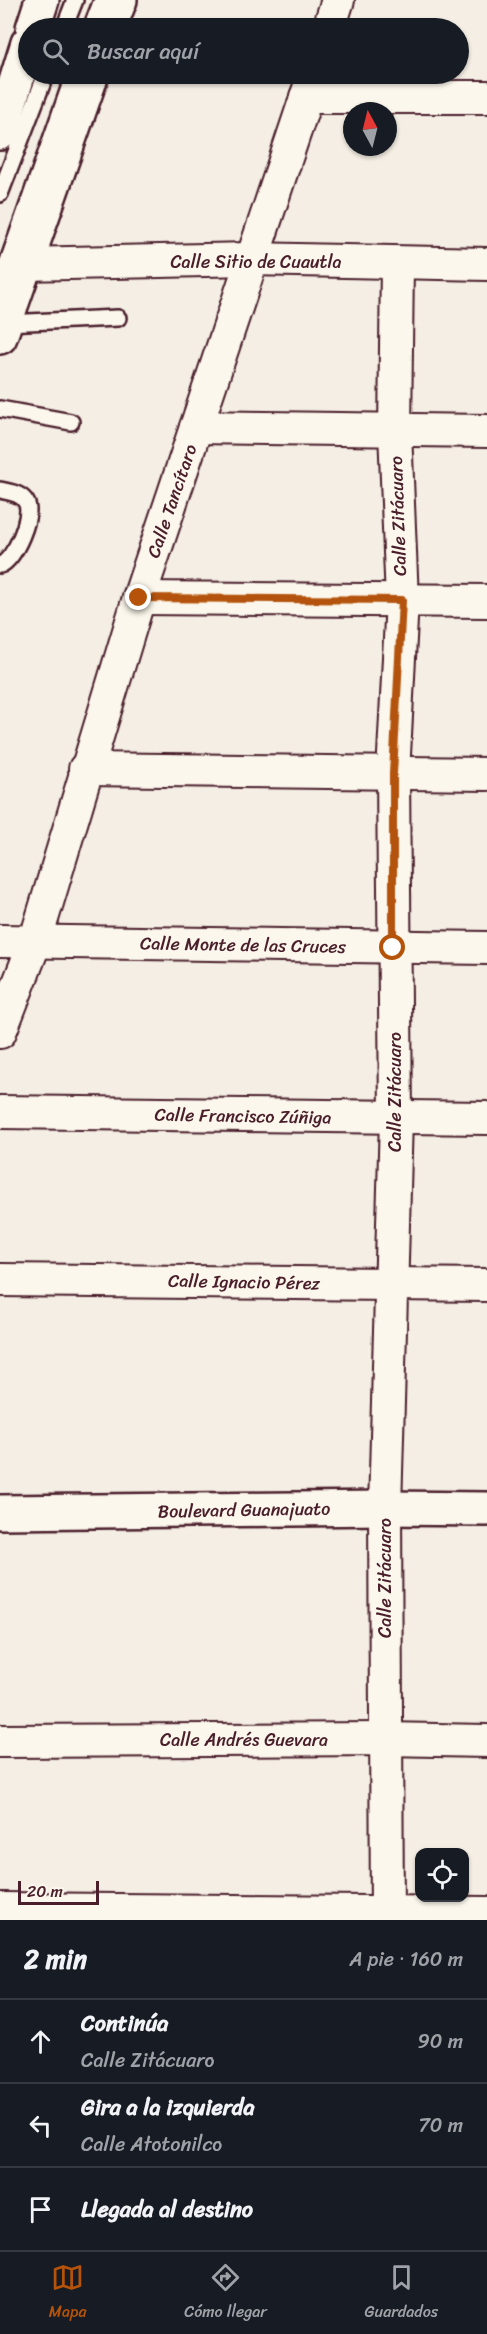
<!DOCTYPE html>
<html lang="es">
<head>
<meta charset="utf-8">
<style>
  body { margin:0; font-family:Sriracha,sans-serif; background:#242831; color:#f1f3f6 }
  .controls { position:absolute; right:18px; bottom:18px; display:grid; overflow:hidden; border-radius:12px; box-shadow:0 2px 4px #0004 }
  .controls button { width:54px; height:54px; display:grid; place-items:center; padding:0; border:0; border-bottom:2px solid #363941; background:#171b24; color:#f1f3f6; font:30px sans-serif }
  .compass { position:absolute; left:343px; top:102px; width:54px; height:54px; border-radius:50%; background:#171b24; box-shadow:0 2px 4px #0004; rotate:353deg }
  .scale { position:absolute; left:18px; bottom:15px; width:81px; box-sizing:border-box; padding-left:6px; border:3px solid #4a1f2b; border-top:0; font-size:16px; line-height:21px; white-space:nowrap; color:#4a1f2b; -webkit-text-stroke:4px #fbf7ec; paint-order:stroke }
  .stop { position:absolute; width:18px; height:18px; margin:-14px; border:4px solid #b45309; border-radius:50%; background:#fff }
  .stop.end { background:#b45309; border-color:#fff; box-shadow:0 2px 6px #0008 }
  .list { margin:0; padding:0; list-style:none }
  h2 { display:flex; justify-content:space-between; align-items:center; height:78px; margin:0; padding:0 24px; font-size:26px }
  h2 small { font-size:20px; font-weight:400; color:#9ea1a6 }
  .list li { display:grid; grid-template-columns:39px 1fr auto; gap:18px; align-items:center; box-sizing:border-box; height:84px; padding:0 24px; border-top:2px solid #363941 }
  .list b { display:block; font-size:22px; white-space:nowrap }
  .list p { margin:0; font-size:20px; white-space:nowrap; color:#9ea1a6 }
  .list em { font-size:20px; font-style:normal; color:#9ea1a6 }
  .icon { flex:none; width:33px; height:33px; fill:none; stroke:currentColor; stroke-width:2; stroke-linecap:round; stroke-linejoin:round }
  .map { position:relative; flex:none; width:487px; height:1920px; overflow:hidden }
  .search { position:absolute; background:#171b24; box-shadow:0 2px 4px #0004; left:18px; right:18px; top:18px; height:66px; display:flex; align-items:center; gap:15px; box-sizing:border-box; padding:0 21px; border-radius:33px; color:#9ea1a6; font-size:22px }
  .sheet { height:330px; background:#171b24 }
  nav { display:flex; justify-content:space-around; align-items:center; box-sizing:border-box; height:84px; border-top:2px solid #363941; background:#171b24; font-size:16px; color:#9ea1a6 }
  nav a { display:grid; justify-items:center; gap:3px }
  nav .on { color:#b45309 }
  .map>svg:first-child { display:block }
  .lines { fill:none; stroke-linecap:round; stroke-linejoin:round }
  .lane-casing { stroke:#4a1f2b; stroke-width:20 }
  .street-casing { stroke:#4a1f2b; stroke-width:36 }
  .secondary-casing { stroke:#4a1f2b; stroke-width:38 }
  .lane { stroke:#fbf7ec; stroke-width:15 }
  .street { stroke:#fbf7ec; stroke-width:32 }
  .secondary { stroke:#fbf7ec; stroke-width:33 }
  .route { stroke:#b45309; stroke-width:8 }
  .labels { text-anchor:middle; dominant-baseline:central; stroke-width:4.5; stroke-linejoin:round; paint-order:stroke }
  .street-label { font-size:18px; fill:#4a1f2b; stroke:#fbf7ec }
</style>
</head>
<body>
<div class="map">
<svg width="487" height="1920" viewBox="0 0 487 1920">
  <rect width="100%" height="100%" fill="#f4eee4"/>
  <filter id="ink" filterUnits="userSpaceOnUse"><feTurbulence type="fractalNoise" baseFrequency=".0167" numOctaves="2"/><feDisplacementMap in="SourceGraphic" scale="12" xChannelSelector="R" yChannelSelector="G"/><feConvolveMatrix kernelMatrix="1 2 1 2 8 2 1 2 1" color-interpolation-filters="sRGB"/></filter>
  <g filter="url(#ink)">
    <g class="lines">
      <defs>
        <g id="lane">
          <path d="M64 28 75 0"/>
          <path d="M91 28 102 0"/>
          <path d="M0 194 46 74"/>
          <path d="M0 284 74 74"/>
          <path d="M5 323 118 318"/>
          <path d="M0 409 71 422"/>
          <path d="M0 490C9 492 21 493 26 502 34 515 14 561 0 565"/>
        </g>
        <g id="street">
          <path d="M329 28 338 0"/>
          <path d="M306 97H487"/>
          <path d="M24 264 250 259 487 264"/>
          <path d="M196 427 487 431"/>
          <path d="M139 598 487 601"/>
          <path d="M85 769 487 774"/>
          <path d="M0 941 487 948"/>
          <path d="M0 1032 35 942 139 598 314 74"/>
          <path d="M0 1112 487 1118"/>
          <path d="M0 1280 487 1285"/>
          <path d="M0 1741 385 1739 487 1741"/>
          <path d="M0 1909 487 1913"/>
          <path d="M387 1920 385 1508 396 1118 393 774 402 600 395 431 397 264"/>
        </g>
        <g id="secondary">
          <path d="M33 28 42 0"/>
          <path d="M109 28 120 0"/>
          <path d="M0 133 28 43"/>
          <path d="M0 337 92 74"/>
          <path d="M0 1512 385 1508 487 1509"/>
        </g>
      </defs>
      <use href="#lane" class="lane-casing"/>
      <use href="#street" class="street-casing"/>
      <use href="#secondary" class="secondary-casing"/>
      <use href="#lane" class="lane"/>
      <use href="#street" class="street"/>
      <use href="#secondary" class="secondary"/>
    </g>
  </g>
  <g class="lines" filter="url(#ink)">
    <path class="route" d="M139 598 402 600 393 774V948"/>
  </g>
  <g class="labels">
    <g class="street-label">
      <text x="256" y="262">Calle Sitio de Cuautla</text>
      <text transform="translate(172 501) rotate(-71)">Calle Tancítaro</text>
      <text transform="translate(398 516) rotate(-92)">Calle Zitácuaro</text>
      <text transform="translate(243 945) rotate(1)">Calle Monte de las Cruces</text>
      <text transform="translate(395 1092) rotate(-90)">Calle Zitácuaro</text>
      <text transform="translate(243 1116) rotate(1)">Calle Francisco Zúñiga</text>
      <text transform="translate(244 1282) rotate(1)">Calle Ignacio Pérez</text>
      <text transform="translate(244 1510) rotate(-1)">Boulevard Guanajuato</text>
      <text transform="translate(385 1578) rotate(-90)">Calle Zitácuaro</text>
      <text x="244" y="1740">Calle Andrés Guevara</text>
    </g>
  </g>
</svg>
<div class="controls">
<button><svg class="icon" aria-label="locate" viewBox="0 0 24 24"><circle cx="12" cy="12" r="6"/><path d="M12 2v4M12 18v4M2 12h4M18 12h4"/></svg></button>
</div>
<svg class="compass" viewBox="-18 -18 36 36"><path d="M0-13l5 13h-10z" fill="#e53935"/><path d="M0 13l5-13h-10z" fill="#9ea1a6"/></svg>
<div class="scale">20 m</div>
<div class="stop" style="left:393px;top:948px"></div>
<div class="stop end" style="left:139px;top:598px"></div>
<div class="search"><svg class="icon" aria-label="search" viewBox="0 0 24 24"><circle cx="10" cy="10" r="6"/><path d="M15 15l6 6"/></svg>Buscar aquí</div>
</div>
<section class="sheet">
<h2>2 min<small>A pie · 160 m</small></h2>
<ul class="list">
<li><svg class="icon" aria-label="ahead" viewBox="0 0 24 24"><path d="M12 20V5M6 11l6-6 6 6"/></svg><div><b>Continúa</b><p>Calle Zitácuaro</p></div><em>90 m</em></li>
<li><svg class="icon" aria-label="left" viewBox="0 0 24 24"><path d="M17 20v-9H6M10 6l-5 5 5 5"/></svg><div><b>Gira a la izquierda</b><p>Calle Atotonilco</p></div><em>70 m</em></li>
<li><svg class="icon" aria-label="arrive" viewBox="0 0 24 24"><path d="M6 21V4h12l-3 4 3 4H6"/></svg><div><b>Llegada al destino</b></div></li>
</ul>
</section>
<nav>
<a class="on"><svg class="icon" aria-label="map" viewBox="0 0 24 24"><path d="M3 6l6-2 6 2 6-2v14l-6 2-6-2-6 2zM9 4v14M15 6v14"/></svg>Mapa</a>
<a><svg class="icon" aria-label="directions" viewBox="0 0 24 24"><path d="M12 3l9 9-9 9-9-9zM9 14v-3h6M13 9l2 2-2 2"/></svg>Cómo llegar</a>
<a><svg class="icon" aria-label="saved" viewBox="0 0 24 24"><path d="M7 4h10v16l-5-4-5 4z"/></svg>Guardados</a>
</nav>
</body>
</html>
